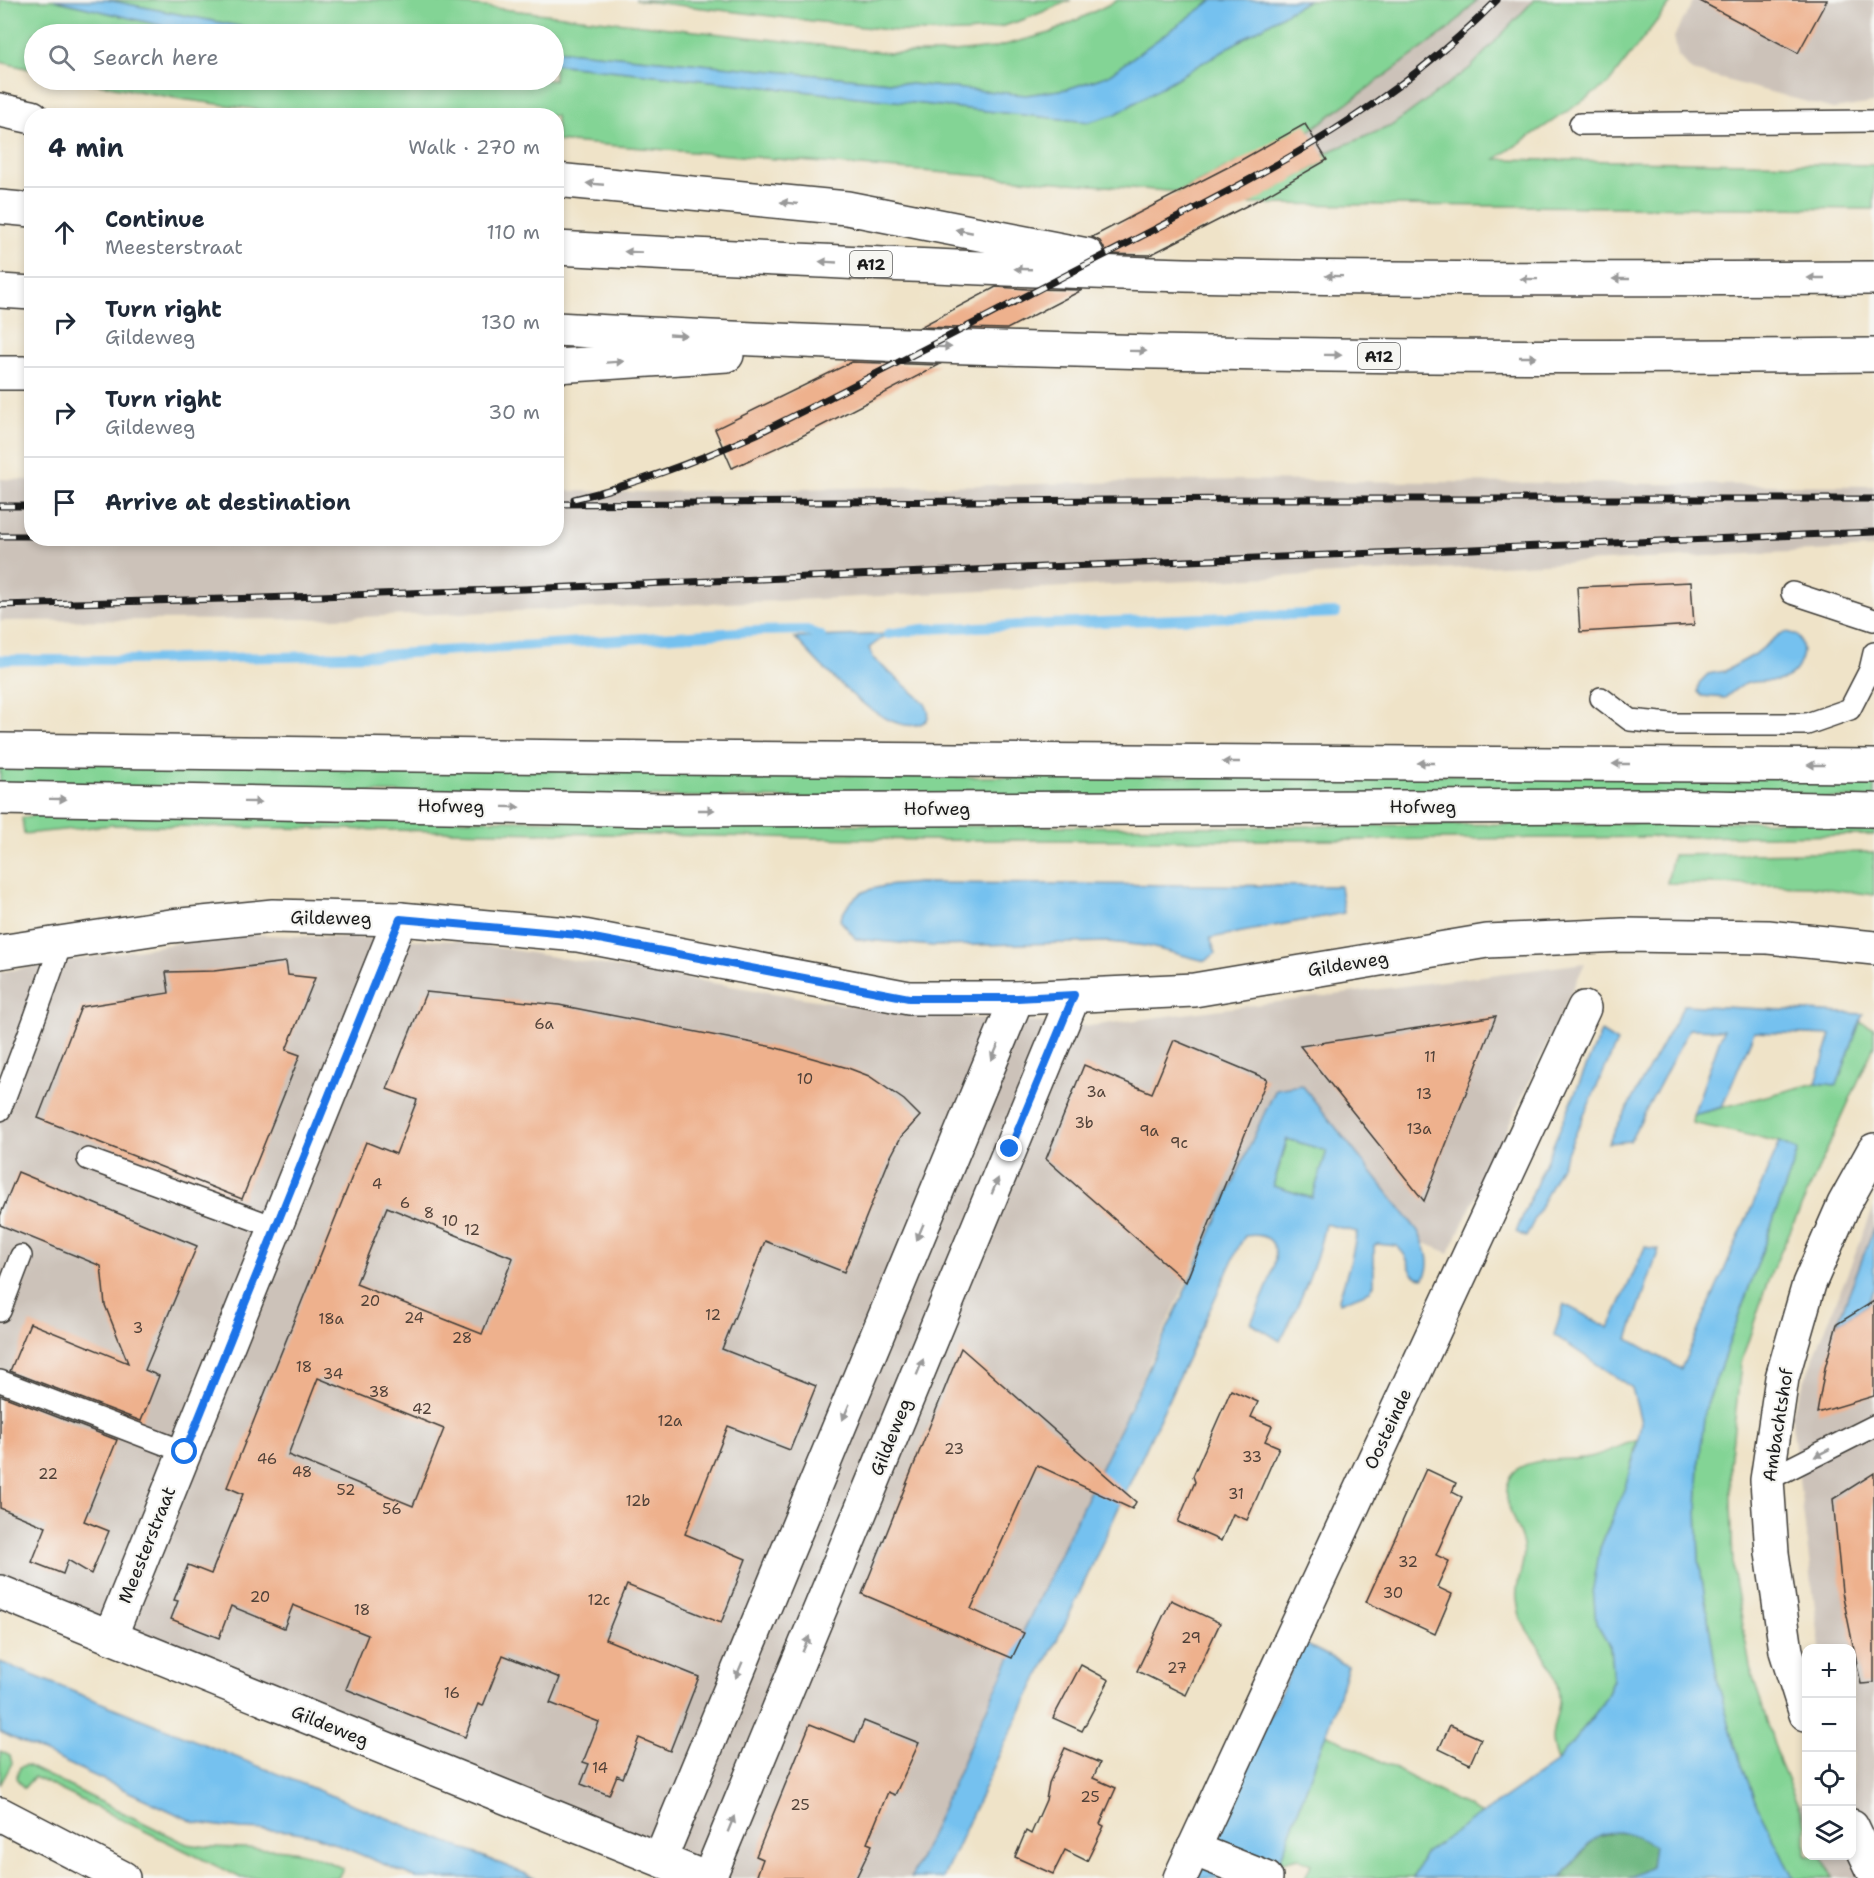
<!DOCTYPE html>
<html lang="en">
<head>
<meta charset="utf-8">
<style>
  body { margin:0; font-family:"Shantell Sans",sans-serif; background:#f6f6f7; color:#1f2937 }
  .controls { position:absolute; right:18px; bottom:18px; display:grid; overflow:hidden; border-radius:12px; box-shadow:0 3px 9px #0003 }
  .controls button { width:54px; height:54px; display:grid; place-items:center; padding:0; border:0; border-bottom:2px solid #e0e1e3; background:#fff; color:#1f2937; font:30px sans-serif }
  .stop { position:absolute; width:18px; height:18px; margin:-14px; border:4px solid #1a73e8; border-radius:50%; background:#fff }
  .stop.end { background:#1a73e8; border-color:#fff; box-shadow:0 2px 6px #0008 }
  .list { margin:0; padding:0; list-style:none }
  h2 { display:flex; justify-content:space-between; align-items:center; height:78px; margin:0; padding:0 24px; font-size:26px }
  h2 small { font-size:20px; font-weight:400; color:#747a83 }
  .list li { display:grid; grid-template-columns:39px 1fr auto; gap:18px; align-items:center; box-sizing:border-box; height:90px; padding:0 24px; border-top:2px solid #e0e1e3 }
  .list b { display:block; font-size:22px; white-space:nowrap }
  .list p { margin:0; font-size:20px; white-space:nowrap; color:#747a83 }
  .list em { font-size:20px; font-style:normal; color:#747a83 }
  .icon { flex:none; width:33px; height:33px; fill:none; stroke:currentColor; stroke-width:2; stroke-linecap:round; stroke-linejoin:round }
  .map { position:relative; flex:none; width:1874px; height:1878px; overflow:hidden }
  .search { position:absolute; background:#fff; box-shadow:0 3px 9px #0003; left:24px; top:24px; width:540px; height:66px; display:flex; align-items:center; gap:15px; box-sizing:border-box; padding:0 21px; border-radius:33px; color:#747a83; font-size:22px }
  .panel { position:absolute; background:#fff; box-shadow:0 3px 9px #0003; left:24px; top:108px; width:540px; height:438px; border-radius:24px }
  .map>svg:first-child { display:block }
  .industrial { fill:#ccc2b9 }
  .green { fill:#83d495; stroke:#507858; stroke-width:1.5 }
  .forest { fill:#6ab67e; stroke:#43694d; stroke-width:1.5 }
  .water { fill:#75c1ef; stroke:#486e86; stroke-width:1.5; fill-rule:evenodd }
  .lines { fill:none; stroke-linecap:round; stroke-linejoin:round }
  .stream { stroke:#75c1ef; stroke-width:10 }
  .building { fill:#eeb18d; fill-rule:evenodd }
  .service-casing { stroke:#3c3a36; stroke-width:24 }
  .minor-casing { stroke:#3c3a36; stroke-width:36 }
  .secondary-casing { stroke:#3c3a36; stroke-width:36 }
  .motorway-casing { stroke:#3c3a36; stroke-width:36 }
  .service { stroke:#fff; stroke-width:21 }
  .minor { stroke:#fff; stroke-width:33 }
  .secondary { stroke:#fff; stroke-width:33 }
  .motorway { stroke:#fff; stroke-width:33 }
  .rail-casing { stroke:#1c1c1c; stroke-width:7 }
  .rail { stroke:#f6f6f2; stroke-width:4.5; stroke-dasharray:14; stroke-linecap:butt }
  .oneway { fill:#999 }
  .route { stroke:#1a73e8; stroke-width:8 }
  .labels { text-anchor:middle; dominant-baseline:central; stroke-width:4.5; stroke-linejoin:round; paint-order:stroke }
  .number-label { font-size:15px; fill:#504138 }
  .shield { fill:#f6f6f2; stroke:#5d5d5c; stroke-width:1.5 }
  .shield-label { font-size:16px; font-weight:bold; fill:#1c1c1c }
  .street-label { font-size:18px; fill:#1c1c1c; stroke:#f6f6f2 }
</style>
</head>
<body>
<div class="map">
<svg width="1874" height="1878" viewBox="0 0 1874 1878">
  <rect width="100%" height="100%" fill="#f6f6f2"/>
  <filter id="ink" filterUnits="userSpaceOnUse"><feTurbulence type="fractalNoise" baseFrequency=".0167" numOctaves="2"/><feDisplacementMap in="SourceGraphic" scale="12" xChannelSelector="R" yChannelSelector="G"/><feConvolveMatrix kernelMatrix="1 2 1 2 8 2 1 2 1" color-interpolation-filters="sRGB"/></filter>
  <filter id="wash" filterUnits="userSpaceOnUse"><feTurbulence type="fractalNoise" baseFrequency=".008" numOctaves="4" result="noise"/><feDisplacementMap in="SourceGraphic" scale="24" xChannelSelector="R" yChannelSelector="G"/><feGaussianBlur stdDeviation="1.35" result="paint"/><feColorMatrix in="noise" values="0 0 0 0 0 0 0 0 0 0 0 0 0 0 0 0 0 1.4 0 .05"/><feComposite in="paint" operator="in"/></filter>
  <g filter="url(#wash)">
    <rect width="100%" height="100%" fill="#efe3c8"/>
    <g class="industrial">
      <path d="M1477 0H1534L1470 68 1391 126 1323 154 1309 131 1449 29Z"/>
      <path d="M1694 0H1874V103L1833 109 1692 71 1678 56 1674 37Z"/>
      <path d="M0 479 31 480 32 538H556L557 491 646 492 1234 480 1874 486V548L777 601 309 619 0 621Z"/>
      <path d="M234 934 457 941 889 1012 1089 1026 1585 963 1449 1253 1239 1168 911 1878H689L0 1591V972Z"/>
      <path d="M1874 1207V1878H1719L1806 1800V1856H1852V1648H1820L1791 1414Z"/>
    </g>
    <g class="green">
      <path d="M0 0H54L197 34H34V70L0 62Z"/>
      <path d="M108 0H424L889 53H944L993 48 1050 33 1118 0H1213L1107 76 1067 89 1026 95 554 50V34H294L253 29Z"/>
      <path d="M635 0H1071C1042 12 1009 28 978 31 951 34 924 32 897 31Z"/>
      <path d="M1308 0H1477L1449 29 1309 131 1234 164 1179 192 557 141 556 116 299 115 181 99 76 80H554V64L1089 122 1116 114Z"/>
      <path d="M1534 0H1673L1608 84 1496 159 1874 165V209L1248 204 1326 161 1323 154 1391 126 1470 68Z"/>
      <path d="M0 761 967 777 1874 772V798L1180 804 0 787Z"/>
      <path d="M38 814 984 826 1226 827 1802 821 1874 822V835L1351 840H928L113 825 24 834 22 818Z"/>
      <path d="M1874 852V895L1809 886 1667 883 1673 855Z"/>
      <path d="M1860 1022 1874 1028V1046L1768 1280 1741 1363 1730 1465 1733 1568 1750 1667 1780 1763 1806 1824V1856H1821L1834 1878H1793L1757 1806 1735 1746 1718 1683 1699 1560 1697 1510 1699 1461 1705 1410 1798 1151 1780 1142 1692 1123 1693 1115 1816 1083 1837 1085Z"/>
      <path d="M1288 1139 1327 1151 1312 1198 1273 1186Z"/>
      <path d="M1637 1440 1626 1487 1600 1548 1596 1623 1610 1647 1613 1680 1601 1706 1557 1762C1555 1755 1552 1746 1552 1739 1552 1726 1559 1712 1559 1699 1559 1691 1556 1680 1553 1672 1546 1652 1531 1640 1522 1621 1519 1615 1518 1606 1517 1599 1514 1584 1527 1564 1523 1545 1518 1523 1497 1499 1512 1475 1524 1455 1570 1462 1590 1457 1606 1453 1622 1445 1637 1440Z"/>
      <path d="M1326 1733 1482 1814 1425 1853 1413 1878H1305L1311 1864 1298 1858 1279 1863Z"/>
      <path d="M0 1751 10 1756 12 1763 0 1785Z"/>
      <path d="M26 1765 187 1844C224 1851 262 1845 299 1852 313 1854 329 1863 343 1868L338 1878H241L34 1777 24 1788 16 1778 20 1767Z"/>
    </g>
    <path class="forest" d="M1613 1832 1633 1834 1654 1846 1651 1867 1629 1878H1561L1595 1837Z"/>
    <g class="water">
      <path d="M54 0H108L253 29 294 34H197Z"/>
      <path d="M1213 0H1308L1116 114 1089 122 554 64V50L1026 95 1067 89 1107 76Z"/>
      <path d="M1785 632C1794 633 1800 635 1802 645 1804 653 1802 659 1798 667 1785 688 1768 678 1748 683 1739 685 1732 692 1725 698L1702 696 1698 692 1699 683 1708 674 1725 671 1754 655 1779 635Z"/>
      <path d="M888 634 869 648 874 659 924 702C928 709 932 717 924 722 888 743 818 662 795 638Z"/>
      <path d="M918 883 1340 886 1344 913 1210 938 1216 953 1205 961 1146 946 1109 942 933 946 856 939 840 920C856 882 883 887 918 883Z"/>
      <path d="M1684 1005 1863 1014 1837 1085 1816 1083 1831 1035 1754 1032 1722 1107 1693 1115 1723 1030 1689 1029 1630 1141 1608 1143Z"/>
      <path d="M1601 1032 1617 1042 1566 1155 1526 1237 1516 1232Z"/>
      <path d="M1302 1085 1418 1231C1425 1246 1433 1263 1424 1278 1410 1277 1411 1269 1406 1258 1404 1253 1400 1250 1397 1246L1377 1244 1374 1246V1284L1370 1291 1340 1303 1339 1299 1351 1260 1357 1232 1325 1224C1316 1266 1300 1304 1280 1341L1251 1323C1261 1299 1303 1227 1245 1236L1240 1244 1067 1620 1001 1751 943 1878H911L983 1716 1179 1304 1263 1116 1276 1089ZM1287 1139 1327 1151 1312 1198 1273 1186Z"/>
      <path d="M1780 1142 1798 1151 1705 1410 1699 1461 1697 1510 1699 1560 1718 1683 1735 1746 1757 1806 1793 1878H1629L1651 1867 1654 1846C1637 1836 1614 1825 1595 1838 1586 1844 1569 1868 1561 1878H1413L1425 1853 1557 1762 1601 1706 1613 1680 1610 1647 1596 1623 1593 1588 1600 1548 1625 1487 1636 1449 1641 1422 1632 1388 1554 1335 1564 1304 1609 1328 1645 1247 1659 1249 1628 1339 1681 1369Z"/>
      <path d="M1874 1228V1287L1867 1305 1837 1324Z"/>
      <path d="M1303 1643 1348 1666 1335 1708 1279 1863 1272 1878H1197Z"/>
      <path d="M0 1662 536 1878H417L316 1836 291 1831 241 1829 196 1823 0 1732Z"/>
    </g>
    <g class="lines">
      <g class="stream">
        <path d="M888 634 923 629 1336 613"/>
        <path d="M0 660H128L379 655 755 631 805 630 821 636"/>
      </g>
    </g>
    <g id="blocks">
      <g class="building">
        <path d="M1698 0H1827L1798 53Z"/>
        <path d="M1305 124 1327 160 1254 202 1150 255 1105 254 1104 248 1100 241 1092 237 1234 164Z"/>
        <path d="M996 287 1027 289 1082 290 1007 329 920 327Z"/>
        <path d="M852 362 939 365 798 438 732 468 715 429Z"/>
        <path d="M1691 582 1694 625 1580 632 1577 587Z"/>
        <path d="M286 962 288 975 315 978 286 1050 300 1055 242 1199 38 1118 81 1007 169 993 166 972 214 971Z"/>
        <path d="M426 992 559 1005 773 1047 848 1068 869 1076 904 1100 920 1116 901 1137 890 1158 844 1272 765 1241 722 1349 816 1386 790 1450 728 1426 685 1534 746 1559 721 1623 627 1585 605 1639 699 1677 670 1751 639 1738 623 1778 617 1775 609 1795 581 1784 589 1764 583 1762 599 1722 550 1703 560 1678 503 1655 483 1706 478 1704 465 1737 346 1689 368 1635 293 1605 284 1628 231 1606 219 1638 171 1619 178 1601 174 1600 188 1565 211 1574 243 1494 227 1487 366 1142 396 1154 417 1100 387 1089ZM387 1207 513 1258 482 1334 356 1284ZM318 1378 444 1429 413 1506 288 1455Z"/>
        <path d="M1496 1016 1424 1201 1300 1046 1353 1038Z"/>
        <path d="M1174 1040 1267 1079 1186 1282 1046 1159 1084 1065 1152 1093Z"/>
        <path d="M18 1172 197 1246 145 1370 159 1376 141 1421 10 1371 30 1323 128 1363 105 1305 101 1266 0 1225V1216Z"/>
        <path d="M1874 1301V1396L1817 1413 1825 1368 1837 1324Z"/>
        <path d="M961 1348 1136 1502 1132 1509 1037 1465 971 1609 1024 1633 1012 1658 862 1594Z"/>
        <path d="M1231 1390 1258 1402 1251 1417 1272 1426 1265 1441 1279 1447 1247 1520 1233 1514 1221 1541 1178 1522 1195 1482 1193 1476Z"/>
        <path d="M0 1395 117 1440 84 1521 109 1531 91 1574 68 1560 63 1574 32 1562 46 1527 0 1508Z"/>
        <path d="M1426 1469 1456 1483 1452 1492 1462 1497 1436 1555 1449 1561 1437 1587 1452 1594 1435 1634 1366 1602Z"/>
        <path d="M1874 1473V1683L1861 1684 1842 1592 1833 1499Z"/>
        <path d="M1171 1600 1220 1623 1186 1695 1137 1671Z"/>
        <path d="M1081 1665 1109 1680 1082 1731 1053 1718Z"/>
        <path d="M864 1721 919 1743 895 1795 888 1792 867 1843 872 1845 856 1878H756L763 1859 756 1856 810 1724 855 1742Z"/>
        <path d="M1450 1725 1481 1739 1470 1764 1439 1749Z"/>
        <path d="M1065 1748 1100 1763 1093 1778 1116 1788 1100 1824 1104 1826 1087 1861 1065 1850 1053 1874 1015 1857 1026 1831 1031 1834 1046 1800 1049 1783Z"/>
      </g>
    </g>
  </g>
  <g filter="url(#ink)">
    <use href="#blocks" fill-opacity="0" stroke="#3c3a36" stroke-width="1.5"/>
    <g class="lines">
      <defs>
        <g id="service">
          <path d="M1580 124 1874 121"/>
          <path d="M1792 593 1874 620"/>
          <path d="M1601 698 1630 720 1671 724H1807L1850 709 1870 670 1874 653"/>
          <path d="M35 1017 61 944"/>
          <path d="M0 1110 34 1020"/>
          <path d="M88 1159 275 1227"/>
          <path d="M0 1311 21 1256"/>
          <path d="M0 1381 185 1452"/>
          <path d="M1767 1480 1874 1426"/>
        </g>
        <g id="minor">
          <path d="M0 952 171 926 273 916 400 919 578 935 909 998H1017L1194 990 1487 941 1623 935 1768 937 1874 948"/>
          <path d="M0 1592 705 1878"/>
          <path d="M110 1637 400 919"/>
          <path d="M1806 1714 1786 1651 1772 1553 1767 1480 1782 1378 1809 1284 1844 1204 1874 1150"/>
          <path d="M0 1814 123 1878"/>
          <path d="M1852 1826 1874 1872"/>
          <path d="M1193 1849 1266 1878"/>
          <path d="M660 1859 1017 998"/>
          <path d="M709 1878 1074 995"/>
          <path d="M1180 1878 1584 1008"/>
        </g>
        <g id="secondary">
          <path d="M0 750 666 758 1874 766"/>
          <path d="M0 798 664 810 1654 806 1874 810"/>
        </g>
        <g id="motorway">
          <path d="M0 110 32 117"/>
          <path d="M556 180 847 208 1087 255"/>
          <path d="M0 207 32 210"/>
          <path d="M556 248C766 259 975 269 1185 275 1415 280 1644 279 1874 278"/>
          <path d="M0 291 32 293"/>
          <path d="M556 329C995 354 1435 360 1874 355"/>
          <path d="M556 366 727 355"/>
          <path d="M0 373H32"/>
        </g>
      </defs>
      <use href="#service" class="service-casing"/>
      <use href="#minor" class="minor-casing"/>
      <use href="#secondary" class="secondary-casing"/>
      <use href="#motorway" class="motorway-casing"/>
      <use href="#service" class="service"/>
      <use href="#minor" class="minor"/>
      <use href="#secondary" class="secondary"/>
      <use href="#motorway" class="motorway"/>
      <defs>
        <g id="rail">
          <path d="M574 499C637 484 697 461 757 434 872 377 985 317 1099 258 1244 183 1381 119 1497 0"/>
          <path d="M556 504 1254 499H1874"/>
          <path d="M0 506H32"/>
          <path d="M0 536H32"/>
          <path d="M0 605 261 598 524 589 1874 532"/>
        </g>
      </defs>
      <use href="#rail" class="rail-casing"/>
      <use href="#rail" class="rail"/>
    </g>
    <defs><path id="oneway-solid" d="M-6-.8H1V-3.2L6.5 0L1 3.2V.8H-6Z" transform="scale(1.5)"/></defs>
    <g class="oneway">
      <use href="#oneway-solid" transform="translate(595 184) rotate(-175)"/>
      <use href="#oneway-solid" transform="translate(789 203) rotate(-174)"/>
      <use href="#oneway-solid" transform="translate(964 231) rotate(-169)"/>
      <use href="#oneway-solid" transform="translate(633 252) rotate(-177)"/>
      <use href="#oneway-solid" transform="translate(828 262) rotate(-177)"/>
      <use href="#oneway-solid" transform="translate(1023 269) rotate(-178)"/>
      <use href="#oneway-solid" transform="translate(1334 276) rotate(-179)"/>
      <use href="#oneway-solid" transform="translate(1816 278) rotate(180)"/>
      <use href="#oneway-solid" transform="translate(1529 279) rotate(-179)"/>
      <use href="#oneway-solid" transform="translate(1621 279) rotate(180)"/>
      <use href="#oneway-solid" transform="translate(678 335) rotate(3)"/>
      <use href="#oneway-solid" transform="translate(943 347) rotate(1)"/>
      <use href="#oneway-solid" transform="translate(1138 351) rotate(1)"/>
      <use href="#oneway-solid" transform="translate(1333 355) rotate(1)"/>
      <use href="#oneway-solid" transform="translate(1528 357)"/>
      <use href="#oneway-solid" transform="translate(615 362) rotate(-4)"/>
      <use href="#oneway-solid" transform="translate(1231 762) rotate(-180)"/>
      <use href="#oneway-solid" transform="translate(1426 763) rotate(-180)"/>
      <use href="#oneway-solid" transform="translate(1621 764) rotate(-180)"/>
      <use href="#oneway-solid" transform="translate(1816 765) rotate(-180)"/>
      <use href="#oneway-solid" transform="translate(58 799) rotate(1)"/>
      <use href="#oneway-solid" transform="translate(253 802) rotate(1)"/>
      <use href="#oneway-solid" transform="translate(511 807) rotate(1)"/>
      <use href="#oneway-solid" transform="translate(706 810)"/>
      <use href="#oneway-solid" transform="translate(995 1052) rotate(113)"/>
      <use href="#oneway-solid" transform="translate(995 1186) rotate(-68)"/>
      <use href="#oneway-solid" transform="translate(920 1232) rotate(113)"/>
      <use href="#oneway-solid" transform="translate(920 1367) rotate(-68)"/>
      <use href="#oneway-solid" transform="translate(846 1412) rotate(113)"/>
      <use href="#oneway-solid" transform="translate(1822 1453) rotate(153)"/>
      <use href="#oneway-solid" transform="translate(806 1644) rotate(-67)"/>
      <use href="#oneway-solid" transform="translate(739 1670) rotate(113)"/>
      <use href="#oneway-solid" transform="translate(731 1824) rotate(-68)"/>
    </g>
  </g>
  <g class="lines" filter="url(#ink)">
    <path class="route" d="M185 1452 400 919 578 935 909 998H1017L1074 995 1010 1149"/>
  </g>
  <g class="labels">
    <g class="number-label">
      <text x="544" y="1024">6a</text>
      <text x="1430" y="1057">11</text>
      <text x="805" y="1079">10</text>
      <text x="1096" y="1092">3a</text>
      <text x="1424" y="1094">13</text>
      <text x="1084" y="1123">3b</text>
      <text x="1419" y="1129">13a</text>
      <text x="1149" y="1131">9a</text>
      <text x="1179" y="1143">9c</text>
      <text x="377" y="1184">4</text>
      <text x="405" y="1203">6</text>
      <text x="429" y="1213">8</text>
      <text x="450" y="1221">10</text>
      <text x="472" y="1230">12</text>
      <text x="370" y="1301">20</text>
      <text x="713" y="1315">12</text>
      <text x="414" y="1318">24</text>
      <text x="331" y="1319">18a</text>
      <text x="138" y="1328">3</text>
      <text x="462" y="1338">28</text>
      <text x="304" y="1367">18</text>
      <text x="333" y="1374">34</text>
      <text x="379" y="1392">38</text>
      <text x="422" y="1409">42</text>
      <text x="670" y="1421">12a</text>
      <text x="954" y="1449">23</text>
      <text x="1252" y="1457">33</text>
      <text x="267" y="1459">46</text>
      <text x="302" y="1472">48</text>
      <text x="48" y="1474">22</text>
      <text x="346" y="1490">52</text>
      <text x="1236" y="1494">31</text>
      <text x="638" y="1501">12b</text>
      <text x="392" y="1509">56</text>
      <text x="1408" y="1562">32</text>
      <text x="1393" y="1593">30</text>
      <text x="260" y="1597">20</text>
      <text x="599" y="1600">12c</text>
      <text x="362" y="1610">18</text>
      <text x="1191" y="1638">29</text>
      <text x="1177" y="1668">27</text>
      <text x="452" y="1693">16</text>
      <text x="600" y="1768">14</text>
      <text x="1090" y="1797">25</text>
      <text x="800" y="1805">25</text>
    </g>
    <g class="shield">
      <rect x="850" y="251" width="42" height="26" rx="4.5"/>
      <rect x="1358" y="343" width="42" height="26" rx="4.5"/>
    </g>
    <g class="shield-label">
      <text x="871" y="264">A12</text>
      <text x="1379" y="356">A12</text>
    </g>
    <g class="street-label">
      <text transform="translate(451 806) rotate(1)">Hofweg</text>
      <text x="1423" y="807">Hofweg</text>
      <text x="937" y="809">Hofweg</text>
      <text transform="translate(331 918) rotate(1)">Gildeweg</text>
      <text transform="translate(1348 964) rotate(-9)">Gildeweg</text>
      <text transform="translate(1778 1425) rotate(-81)">Ambachtshof</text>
      <text transform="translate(1388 1429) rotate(-65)">Oosteinde</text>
      <text transform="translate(891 1437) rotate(-68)">Gildeweg</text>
      <text transform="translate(147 1545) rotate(-68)">Meesterstraat</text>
      <text transform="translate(330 1726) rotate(22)">Gildeweg</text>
    </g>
  </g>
</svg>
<div class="controls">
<button>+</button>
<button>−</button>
<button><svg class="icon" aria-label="locate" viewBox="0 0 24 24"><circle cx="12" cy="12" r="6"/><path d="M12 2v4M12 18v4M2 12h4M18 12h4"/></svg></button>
<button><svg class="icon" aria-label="layers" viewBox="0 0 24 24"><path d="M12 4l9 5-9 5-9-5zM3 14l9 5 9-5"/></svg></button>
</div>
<div class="stop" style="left:185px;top:1452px"></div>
<div class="stop end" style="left:1010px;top:1149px"></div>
<div class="search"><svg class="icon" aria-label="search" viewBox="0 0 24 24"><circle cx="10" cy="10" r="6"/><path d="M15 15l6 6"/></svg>Search here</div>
<section class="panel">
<h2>4 min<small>Walk · 270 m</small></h2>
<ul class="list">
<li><svg class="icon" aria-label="ahead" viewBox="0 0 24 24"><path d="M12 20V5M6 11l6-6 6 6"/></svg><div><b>Continue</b><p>Meesterstraat</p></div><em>110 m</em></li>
<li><svg class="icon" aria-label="right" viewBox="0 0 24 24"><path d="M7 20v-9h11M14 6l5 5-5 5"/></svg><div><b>Turn right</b><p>Gildeweg</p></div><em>130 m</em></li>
<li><svg class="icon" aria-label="right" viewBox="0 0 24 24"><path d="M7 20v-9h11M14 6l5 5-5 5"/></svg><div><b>Turn right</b><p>Gildeweg</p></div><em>30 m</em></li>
<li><svg class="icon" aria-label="arrive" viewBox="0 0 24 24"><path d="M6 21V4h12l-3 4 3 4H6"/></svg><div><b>Arrive at destination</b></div></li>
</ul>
</section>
</div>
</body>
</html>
